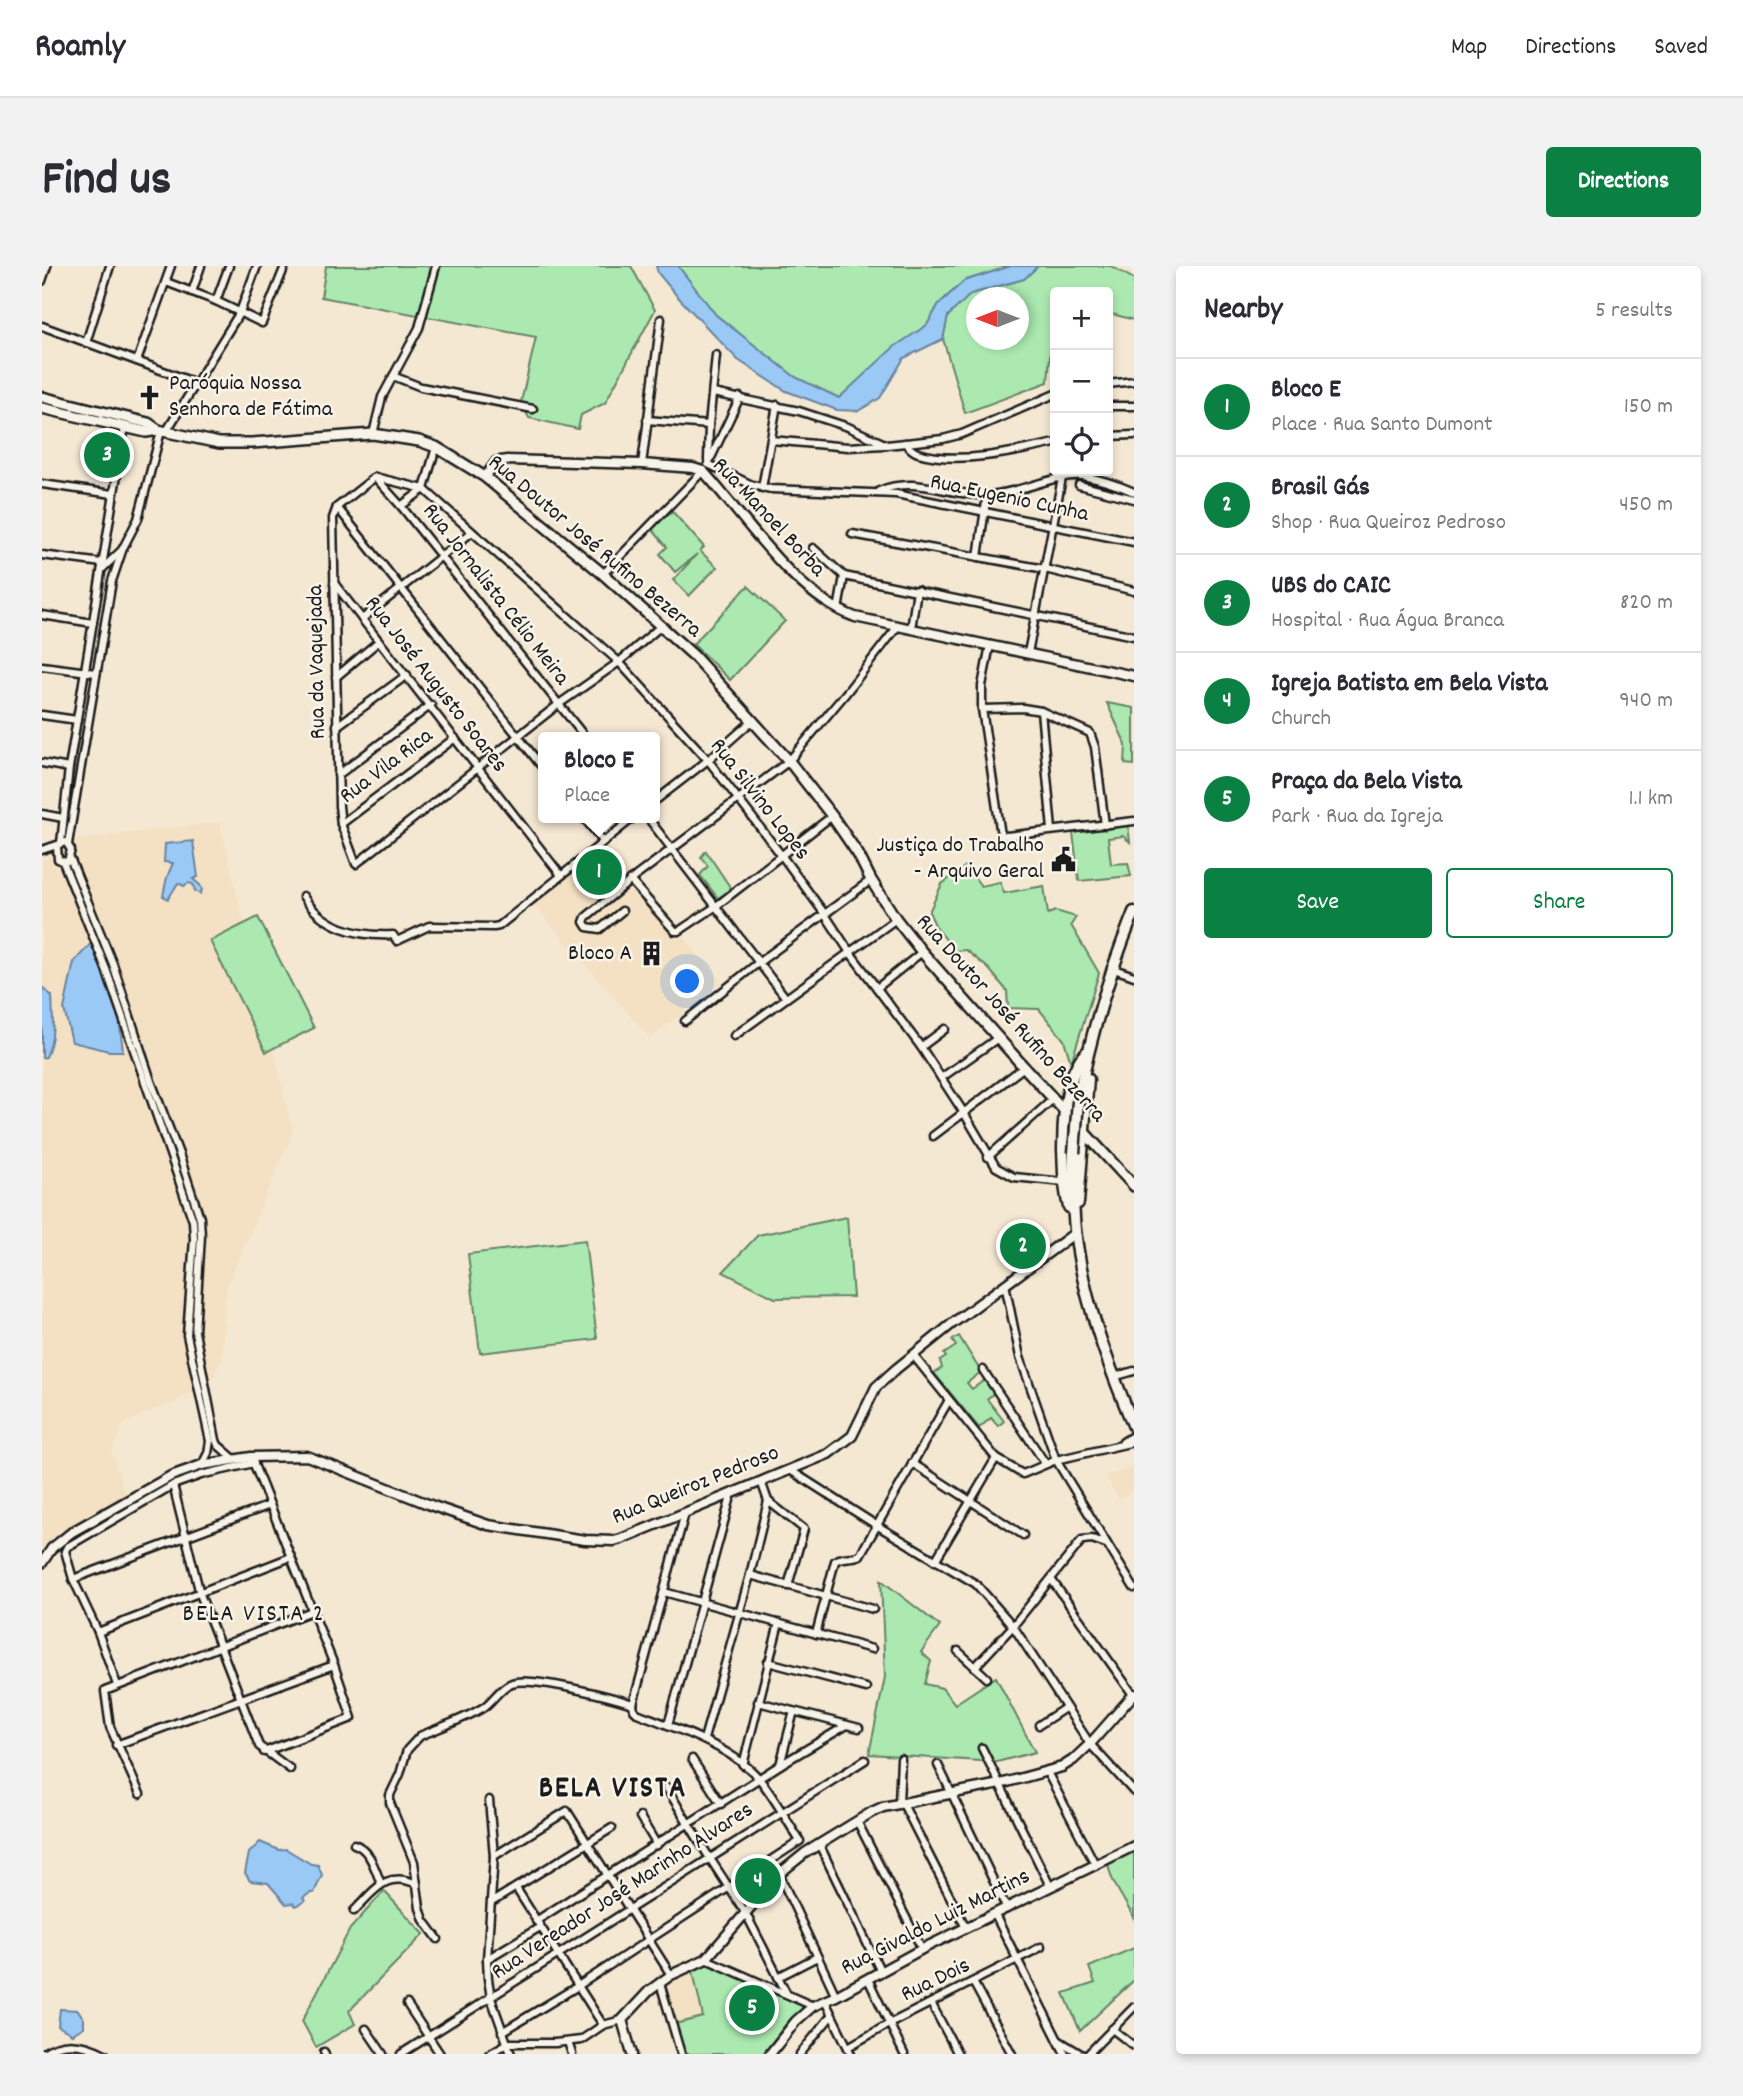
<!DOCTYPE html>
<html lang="en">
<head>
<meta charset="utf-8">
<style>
  body { margin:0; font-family:Dekko,sans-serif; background:#f2f2f3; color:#2b2b33 }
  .controls { position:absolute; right:21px; top:21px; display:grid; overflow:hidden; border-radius:7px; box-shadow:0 4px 10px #0003 }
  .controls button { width:63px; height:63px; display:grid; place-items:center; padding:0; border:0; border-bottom:2px solid #e1e1e2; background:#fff; color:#2b2b33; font:35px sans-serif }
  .compass { position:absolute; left:924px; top:21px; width:63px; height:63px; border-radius:50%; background:#fff; box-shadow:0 4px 10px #0003; rotate:270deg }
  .you { position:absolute; left:646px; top:716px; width:24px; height:24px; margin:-18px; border:5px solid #fff; border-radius:50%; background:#1a73e8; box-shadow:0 0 0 10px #1a73e833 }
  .badge { display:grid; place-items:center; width:46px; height:46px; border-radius:50%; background:#0b8043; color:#fff; font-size:23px; font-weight:700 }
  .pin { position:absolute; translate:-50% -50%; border:4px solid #fff; box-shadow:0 2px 7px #0006 }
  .popup { position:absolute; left:496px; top:466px; width:122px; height:91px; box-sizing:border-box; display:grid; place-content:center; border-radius:7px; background:#fff; filter:drop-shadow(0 2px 5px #0005); font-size:23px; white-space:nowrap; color:#7c7c81 }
  .popup b { font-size:26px; color:#2b2b33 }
  .popup::after { content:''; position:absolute; left:50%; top:100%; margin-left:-14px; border:14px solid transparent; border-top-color:#fff }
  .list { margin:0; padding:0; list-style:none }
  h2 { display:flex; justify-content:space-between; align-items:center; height:91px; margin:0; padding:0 28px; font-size:30px }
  h2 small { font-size:23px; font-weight:400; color:#7c7c81 }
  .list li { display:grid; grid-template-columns:46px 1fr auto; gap:21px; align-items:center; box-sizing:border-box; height:98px; padding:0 28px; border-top:2px solid #e1e1e2 }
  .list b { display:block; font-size:26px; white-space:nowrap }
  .list p { margin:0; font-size:23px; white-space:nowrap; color:#7c7c81 }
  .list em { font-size:23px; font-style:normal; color:#7c7c81 }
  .actions { display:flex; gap:14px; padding:21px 28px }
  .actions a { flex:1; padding:16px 0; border:2px solid #0b8043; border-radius:7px; text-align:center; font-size:24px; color:#0b8043 }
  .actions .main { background:#0b8043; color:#fff }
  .icon { flex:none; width:38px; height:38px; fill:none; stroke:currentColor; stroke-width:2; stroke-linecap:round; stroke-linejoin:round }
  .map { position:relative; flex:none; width:1092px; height:1788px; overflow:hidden; border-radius:7px }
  header { display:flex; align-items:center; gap:42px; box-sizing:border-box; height:98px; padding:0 35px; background:#fff; border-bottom:2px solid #e1e1e2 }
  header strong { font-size:33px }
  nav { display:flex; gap:38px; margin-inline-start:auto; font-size:24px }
  .intro { display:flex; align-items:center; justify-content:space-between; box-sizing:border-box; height:168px; padding:0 42px }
  h1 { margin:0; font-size:49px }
  .button { padding:18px 32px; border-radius:7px; background:#0b8043; color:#fff; font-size:24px; font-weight:700 }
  main { display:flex; gap:42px; padding:0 42px }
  aside { flex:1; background:#fff; border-radius:7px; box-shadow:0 4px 10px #0003 }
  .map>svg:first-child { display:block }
  .built { fill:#f4e1c4 }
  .green { fill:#abe9b0; stroke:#648266; stroke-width:2; fill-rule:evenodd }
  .water { fill:#9bc9f6; stroke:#68849f; stroke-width:2 }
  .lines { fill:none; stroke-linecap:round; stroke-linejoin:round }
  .minor-casing { stroke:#1c1c1c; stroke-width:11 }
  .tertiary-casing { stroke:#1c1c1c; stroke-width:13 }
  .secondary-casing { stroke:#1c1c1c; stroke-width:14 }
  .primary-casing { stroke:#1c1c1c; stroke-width:15 }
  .minor { stroke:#f7f3e8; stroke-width:6 }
  .tertiary { stroke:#f7f3e8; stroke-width:8 }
  .secondary { stroke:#f7f3e8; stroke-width:9 }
  .primary { stroke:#f7f3e8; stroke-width:10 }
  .primary-bridge-casing { stroke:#1c1c1c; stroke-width:15; stroke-linecap:butt }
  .primary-bridge { stroke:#f7f3e8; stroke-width:10 }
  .labels { text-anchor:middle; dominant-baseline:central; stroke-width:5; stroke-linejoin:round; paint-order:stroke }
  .poi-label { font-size:23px; fill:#1c1c1c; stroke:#f7f3e8; text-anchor:end }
  .street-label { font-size:23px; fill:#1c1c1c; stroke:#f7f3e8 }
  .neighbourhood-label { font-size:24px; letter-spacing:2px; fill:#1c1c1c; stroke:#f7f3e8 }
  .district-label { font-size:30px; font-weight:bold; letter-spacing:2px; fill:#1c1c1c; stroke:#f7f3e8 }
</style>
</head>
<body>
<header>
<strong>Roamly</strong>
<nav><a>Map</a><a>Directions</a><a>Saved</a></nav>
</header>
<div class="intro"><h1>Find us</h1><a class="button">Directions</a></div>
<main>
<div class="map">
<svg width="1092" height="1788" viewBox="0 0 1092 1788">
  <rect width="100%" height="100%" fill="#f5e8d3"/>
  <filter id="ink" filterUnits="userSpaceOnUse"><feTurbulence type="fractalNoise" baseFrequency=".0143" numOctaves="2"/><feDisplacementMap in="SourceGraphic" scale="14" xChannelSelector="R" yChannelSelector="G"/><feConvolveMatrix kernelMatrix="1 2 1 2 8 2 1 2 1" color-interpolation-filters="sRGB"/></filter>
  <g filter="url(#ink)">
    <g class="built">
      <path d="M178 556 251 866 184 1024 180 1092 167 1120 82 1158 70 1185 84 1230 12 1270 0 1287V595L28 574Z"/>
      <path d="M564 579 680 716 608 773 491 638Z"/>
      <path d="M1092 1201V1224L1076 1233 1063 1210Z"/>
      <path d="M650 1701 661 1751 633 1758 621 1718Z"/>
    </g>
    <g class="green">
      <path d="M284 0H589L613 44 563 137 539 149 536 163 487 152 479 136 494 71 279 31Z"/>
      <path d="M636 0H969L922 15 897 38 885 59 797 132 753 111 674 49Z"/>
      <path d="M996 0H1069L1092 13V54L1066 47V26H1013L1006 116 923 147 901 73 906 50 929 27 982 13ZM934 32H976V74H934Z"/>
      <path d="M630 245 662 281 658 285 675 301 647 330 631 314 655 288 633 306 618 288 625 281 610 263Z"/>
      <path d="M706 320 743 355 688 414 651 378Z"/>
      <path d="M1065 437 1092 442V499L1083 498 1084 479Z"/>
      <path d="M1086 559 1088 576 1081 570 1066 572 1069 598 1086 597 1089 610 1037 615 1031 567Z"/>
      <path d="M664 585 690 624 676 632 658 609 666 600 659 591Z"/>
      <path d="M924 600 939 620 958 616 962 627 1002 620 1006 648 1014 645 1034 651 1029 659 1057 707 1029 797 1022 774 997 743 966 742 965 725 947 703 924 684 913 685 894 661 887 646 900 618Z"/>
      <path d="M216 651 272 762 224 786 168 675Z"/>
      <path d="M805 951 811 1031 733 1032 681 1006 716 969Z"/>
      <path d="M543 974 555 1073 438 1087 426 988Z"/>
      <path d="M917 1070 939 1106 925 1117 930 1123 944 1113 952 1127 945 1133 962 1155 956 1160 949 1152 937 1162 892 1107 900 1102 898 1095 904 1091 902 1088 914 1080 910 1074Z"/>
      <path d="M839 1314 898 1360 879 1386 889 1395 883 1418 900 1422 913 1438 954 1411 993 1486 955 1496 827 1488 843 1411Z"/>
      <path d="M1092 1584V1654C1084 1633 1068 1618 1066 1596Z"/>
      <path d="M342 1625 382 1668 307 1745 313 1758 274 1781 260 1755 308 1663Z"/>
      <path d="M1092 1682V1714L1038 1765 1022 1727 1053 1717 1047 1701Z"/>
      <path d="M663 1697 759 1738 761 1743 744 1758 721 1788H642L633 1758 661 1751 650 1701Z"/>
    </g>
    <g class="water">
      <path d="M614 0H636L674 49 753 111 797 132 852 81 885 59 897 38 922 15 969 0H996L982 13 929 28 906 50 901 73 862 92 838 132 816 145 795 144 744 125 696 94 635 30 616 7Z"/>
      <path d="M151 575 156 611 151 613 158 619 160 624 158 628 153 625 151 618 146 617 142 620 136 617 126 633 121 630 125 611 131 597 122 596 123 578Z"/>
      <path d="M52 674 63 716 77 752 81 785H67L30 776 22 743 32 696Z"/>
      <path d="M0 721 10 730C11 751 13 771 4 791L0 792Z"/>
      <path d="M218 1576 237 1584 244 1583 269 1598 276 1599 280 1609 272 1627H268L261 1632 263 1635 254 1640 251 1637 244 1638 226 1617 208 1615 203 1607 207 1587Z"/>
      <path d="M18 1743 36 1744 42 1753V1761L30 1768 16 1760Z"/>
    </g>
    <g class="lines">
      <defs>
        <g id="minor">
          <path d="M0 15 5 0"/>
          <path d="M124 16 174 35 220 57 243 0"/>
          <path d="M150 26 159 0"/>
          <path d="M174 35 187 0"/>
          <path d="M0 60 154 117"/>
          <path d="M44 77 68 0"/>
          <path d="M95 95 129 0"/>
          <path d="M351 110 379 121 491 143"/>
          <path d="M1066 118 1092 115"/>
          <path d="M671 127 757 145 806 161 845 179 901 173 920 168 1013 128"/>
          <path d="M698 131 666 198 710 219 729 223 854 228 1092 276"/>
          <path d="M1066 140H1092"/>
          <path d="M605 154 667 159"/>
          <path d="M124 166 198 46 215 0"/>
          <path d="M331 168 340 131 377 62 394 0"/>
          <path d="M1066 170 1092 169"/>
          <path d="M729 174 806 181 842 179"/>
          <path d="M863 177C867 181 870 185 876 187 915 199 974 186 1013 177"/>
          <path d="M666 194 667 159 674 89"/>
          <path d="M600 198 619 53"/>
          <path d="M333 211 382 223 577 396 666 494 740 590 782 647 807 685 879 781 922 847 954 901 972 911 1022 916"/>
          <path d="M333 211 295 241 291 252 297 540 299 558 314 598 517 438 577 396 619 360"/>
          <path d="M333 211 359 240 543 471"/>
          <path d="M0 218 71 228"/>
          <path d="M1037 219 1092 233"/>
          <path d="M720 222 735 139"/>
          <path d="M837 225C875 209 905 230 944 229 974 229 1015 207 1040 210 1057 213 1076 219 1092 226"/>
          <path d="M359 240 382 223 394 181"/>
          <path d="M295 241 501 502"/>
          <path d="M810 268 1003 303 1092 325"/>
          <path d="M771 282 802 310"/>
          <path d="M0 289 60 297"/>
          <path d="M936 291 945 229"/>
          <path d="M60 303 80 284"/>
          <path d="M561 308 662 204"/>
          <path d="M292 317 518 608"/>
          <path d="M796 344 802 310 1092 370"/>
          <path d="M0 349 51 357"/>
          <path d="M320 353 430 266"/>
          <path d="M869 363 875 324"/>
          <path d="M948 379 940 420V443L959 569 965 570 1092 555"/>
          <path d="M986 387 1020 212"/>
          <path d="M0 400 54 407"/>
          <path d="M294 411 337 375"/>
          <path d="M940 443 981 442 999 445 1048 467 1053 481 1063 559"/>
          <path d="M999 445 1010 564"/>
          <path d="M0 449 35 454"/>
          <path d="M295 460 365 409"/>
          <path d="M0 497 27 502"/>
          <path d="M296 509 389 439"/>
          <path d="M613 535 666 494 710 455"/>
          <path d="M0 548 21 552"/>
          <path d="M542 552 561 575"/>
          <path d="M606 552 744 732"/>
          <path d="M299 558 413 472"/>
          <path d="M19 577 27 502 83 160"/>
          <path d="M26 578 70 315 81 282 96 253 119 165"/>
          <path d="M0 584 24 576 29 584 26 595 23 596 16 593 15 581"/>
          <path d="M28 592 71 698 109 815 137 888 158 952 159 970 153 1066 174 1174 176 1179 191 1192"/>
          <path d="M21 596 64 703 151 955 152 973 145 1069 168 1175 166 1187 160 1199"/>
          <path d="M588 614 633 665H637L673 641 790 550"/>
          <path d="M261 630C280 661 315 671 351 669L355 675 387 660 452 661 457 660 591 552"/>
          <path d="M580 645 558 663 545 661 542 656 544 651 594 610 747 495 804 427 856 360"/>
          <path d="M1069 702 1092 710"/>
          <path d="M835 722 880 686"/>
          <path d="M643 755 716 697 829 614"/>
          <path d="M692 770 854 653"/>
          <path d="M879 781 903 763"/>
          <path d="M899 812 956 772"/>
          <path d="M891 870 982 801"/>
          <path d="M946 891 1011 833"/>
          <path d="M963 1018 978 1091 1014 1194 1092 1322"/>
          <path d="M871 1089 954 1192 977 1206 981 1208 1014 1194 1092 1176"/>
          <path d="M941 1104 1003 1197"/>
          <path d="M1071 1111 1092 1105"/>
          <path d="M1081 1176 1092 1169"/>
          <path d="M209 1191 292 1399 310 1452 222 1486"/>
          <path d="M870 1197 981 1269"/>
          <path d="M748 1204 834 1259 934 1318 971 1360 1048 1478 1092 1526"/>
          <path d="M131 1219 158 1328 217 1480 248 1503"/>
          <path d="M726 1235 762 1263 746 1320"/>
          <path d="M893 1295 954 1192"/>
          <path d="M708 1309 831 1343"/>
          <path d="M31 1313 228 1239"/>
          <path d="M1009 1313 1092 1430"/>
          <path d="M622 1326 830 1383"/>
          <path d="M56 1366 249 1291"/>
          <path d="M774 1368 793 1295C800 1290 810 1293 818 1289L907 1134"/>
          <path d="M916 1385 945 1412"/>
          <path d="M726 1396 824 1422"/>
          <path d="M933 1401 971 1360 1040 1274 1050 1273 1064 1278"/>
          <path d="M75 1419 56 1366 31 1313 23 1285 25 1281 131 1219 159 1209 212 1197"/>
          <path d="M716 1436 817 1462"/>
          <path d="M591 1438 643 1247"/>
          <path d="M626 1459 690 1227"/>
          <path d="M997 1459 1023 1442"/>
          <path d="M662 1473 708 1309 726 1235 719 1215"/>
          <path d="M74 1479 292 1399"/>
          <path d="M940 1482 1008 1620"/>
          <path d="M650 1493 679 1538"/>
          <path d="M701 1499 737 1357"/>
          <path d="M738 1499 752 1445"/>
          <path d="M896 1499 965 1643"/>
          <path d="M1005 1506 1053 1598"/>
          <path d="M624 1521 667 1591 703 1646 745 1728"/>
          <path d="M98 1528 68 1461 63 1425 270 1345"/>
          <path d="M447 1534 452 1590 445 1693 446 1713 449 1732 469 1788"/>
          <path d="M860 1536 924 1662"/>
          <path d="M857 1537 859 1493"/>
          <path d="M598 1551 615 1579"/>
          <path d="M815 1555 880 1683"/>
          <path d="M312 1578C328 1583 333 1603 339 1618"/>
          <path d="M777 1578 839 1706"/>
          <path d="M452 1590 525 1545 629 1709"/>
          <path d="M737 1608 794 1730"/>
          <path d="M474 1622 561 1759"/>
          <path d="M450 1636 570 1562"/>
          <path d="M312 1645C333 1624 344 1604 375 1618"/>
          <path d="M953 1649 1023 1788"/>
          <path d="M494 1655 738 1499 805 1459"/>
          <path d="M396 1673 382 1654 378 1642 372 1596 348 1537V1529L358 1508 365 1484 378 1470C399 1461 423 1453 442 1441 452 1434 458 1421 470 1417 489 1410 570 1431 591 1438"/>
          <path d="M445 1693 498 1661"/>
          <path d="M664 1693 771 1740"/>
          <path d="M736 1711 775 1691"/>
          <path d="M826 1713 862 1788"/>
          <path d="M931 1716 970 1788"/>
          <path d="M618 1717 639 1788"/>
          <path d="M783 1735 809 1788"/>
          <path d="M889 1737 916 1788"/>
          <path d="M365 1738 398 1788"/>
          <path d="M324 1763 341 1788"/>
          <path d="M1070 1763 1092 1780"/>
          <path d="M460 1766 536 1720 758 1575C745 1555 734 1534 719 1515 693 1482 633 1462 595 1447L592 1444 591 1438"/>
          <path d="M1016 1774 1039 1788"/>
          <path d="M526 1776 530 1788"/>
          <path d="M806 1781 847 1758 999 1681"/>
          <path d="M282 1786 283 1788"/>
          <path d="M0 1788C20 1773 42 1777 63 1788"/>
          <path d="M359 1788 823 1494"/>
          <path d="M447 1788 466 1777H513L539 1774 561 1759 580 1754"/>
          <path d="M758 1788 789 1750"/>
          <path d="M1046 1788 1092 1741"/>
        </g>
        <g id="tertiary">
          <path d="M443 211 454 196 465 194 600 198 651 202 661 205C705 253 751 328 813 351L1092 410"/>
          <path d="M0 1297 10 1282 30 1266 129 1210 160 1199 209 1191 265 1190 391 1240 446 1259 543 1274 572 1275 579 1273 786 1188 810 1170 834 1121 854 1103 911 1057 1033 967"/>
          <path d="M590 1788 580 1754 607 1725 629 1709 664 1693 737 1608 763 1587 830 1546 841 1541 958 1518 1020 1501 1031 1494 1048 1478 1092 1428"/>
          <path d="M728 1788 754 1755 771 1740 794 1730 880 1683 1092 1580"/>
        </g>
        <g id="secondary">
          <path d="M0 131 106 157 116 164"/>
          <path d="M0 142 104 166 116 164 177 177H210L331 168 377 175 394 181 443 211 561 308 651 389 747 495 790 550 816 588 829 614 854 653 880 686 982 801 1092 920"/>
        </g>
        <g id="primary">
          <path d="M1036 835C1048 770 1067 708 1092 646"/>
          <path d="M1032 887C1031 912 1030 938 1033 963 1040 1031 1066 1098 1092 1161"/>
          <path d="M1036 937 1046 813"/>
          <path d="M1027 941C1018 906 1016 813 1044 787"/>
        </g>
      </defs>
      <use href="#minor" class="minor-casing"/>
      <use href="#tertiary" class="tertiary-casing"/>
      <use href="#secondary" class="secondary-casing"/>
      <use href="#primary" class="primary-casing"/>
      <use href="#minor" class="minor"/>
      <use href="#tertiary" class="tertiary"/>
      <use href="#secondary" class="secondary"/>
      <use href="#primary" class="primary"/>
      <defs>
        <path id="primary-bridge" d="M1032 887 1036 835"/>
      </defs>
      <use href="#primary-bridge" class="primary-bridge-casing"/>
      <use href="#primary-bridge" class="primary-bridge"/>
    </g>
  </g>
  <defs>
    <symbol id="church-bare" viewBox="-9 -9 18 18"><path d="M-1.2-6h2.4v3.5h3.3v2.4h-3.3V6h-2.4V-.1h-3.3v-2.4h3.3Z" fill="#1c1c1c" stroke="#f7f3e8" stroke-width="2.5" paint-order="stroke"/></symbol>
    <symbol id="civic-bare" viewBox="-9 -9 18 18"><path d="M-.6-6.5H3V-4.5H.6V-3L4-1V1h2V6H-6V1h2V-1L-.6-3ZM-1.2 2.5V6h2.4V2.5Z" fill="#1c1c1c" stroke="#f7f3e8" stroke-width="2.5" paint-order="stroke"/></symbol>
    <symbol id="building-bare" viewBox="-9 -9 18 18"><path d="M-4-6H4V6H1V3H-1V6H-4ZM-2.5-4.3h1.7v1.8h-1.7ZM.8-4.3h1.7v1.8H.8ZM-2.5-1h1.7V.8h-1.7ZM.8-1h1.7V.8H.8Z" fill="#1c1c1c" stroke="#f7f3e8" stroke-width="2.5" paint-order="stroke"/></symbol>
  </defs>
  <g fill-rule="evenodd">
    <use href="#church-bare" x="90" y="114" width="35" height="35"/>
    <use href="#civic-bare" x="1004" y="576" width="35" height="35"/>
    <use href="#building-bare" x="592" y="670" width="35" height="35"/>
  </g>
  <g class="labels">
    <g class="poi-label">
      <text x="127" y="118" text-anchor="start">Paróquia Nossa<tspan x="127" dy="26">Senhora de Fátima</tspan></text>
      <text x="1002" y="580">Justiça do Trabalho<tspan x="1002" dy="26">- Arquivo Geral</tspan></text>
      <text x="590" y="688">Bloco A</text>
    </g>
    <g class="street-label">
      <text transform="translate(967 233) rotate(12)">Rua Eugenio Cunha</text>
      <text transform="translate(726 252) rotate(47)">Rua Manoel Borba</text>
      <text transform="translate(552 281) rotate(40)">Rua Doutor José Rufino Bezerra</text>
      <text transform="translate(453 329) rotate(52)">Rua Jornalista Célio Meira</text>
      <text transform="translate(276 396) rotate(-91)">Rua da Vaquejada</text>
      <text transform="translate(393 419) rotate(52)">Rua José Augusto Soares</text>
      <text transform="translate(345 501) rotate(-37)">Rua Vila Rica</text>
      <text transform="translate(717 534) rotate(52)">Rua Silvino Lopes</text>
      <text transform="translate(968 753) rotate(48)">Rua Doutor José Rufino Bezerra</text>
      <text transform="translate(654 1220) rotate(-22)">Rua Queiroz Pedroso</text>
      <text transform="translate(581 1626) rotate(-33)">Rua Vereador José Marinho Alvares</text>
      <text transform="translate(894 1657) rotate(-27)">Rua Givaldo Luiz Martins</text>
      <text transform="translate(894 1715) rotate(-26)">Rua Dois</text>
    </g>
    <g class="neighbourhood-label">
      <text x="212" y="1349">BELA VISTA 2</text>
    </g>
    <g class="district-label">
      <text x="571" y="1524">BELA VISTA</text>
    </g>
  </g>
</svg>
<div class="controls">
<button>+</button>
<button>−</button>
<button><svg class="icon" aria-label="locate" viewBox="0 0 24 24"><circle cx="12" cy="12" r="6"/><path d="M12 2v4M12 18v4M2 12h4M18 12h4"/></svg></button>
</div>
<svg class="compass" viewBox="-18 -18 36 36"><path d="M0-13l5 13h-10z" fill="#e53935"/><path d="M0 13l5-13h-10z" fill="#7c7c81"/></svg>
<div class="you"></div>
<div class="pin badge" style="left:557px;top:606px">1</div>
<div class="popup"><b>Bloco E</b>Place</div>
<div class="pin badge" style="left:981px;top:980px">2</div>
<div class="pin badge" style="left:65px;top:189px">3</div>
<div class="pin badge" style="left:716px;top:1615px">4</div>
<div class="pin badge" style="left:710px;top:1742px">5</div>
</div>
<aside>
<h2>Nearby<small>5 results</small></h2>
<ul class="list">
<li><span class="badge">1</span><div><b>Bloco E</b><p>Place · Rua Santo Dumont</p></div><em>150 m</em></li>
<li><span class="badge">2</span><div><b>Brasil Gás</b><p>Shop · Rua Queiroz Pedroso</p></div><em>450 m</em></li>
<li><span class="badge">3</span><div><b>UBS do CAIC</b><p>Hospital · Rua Água Branca</p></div><em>820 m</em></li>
<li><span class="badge">4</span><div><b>Igreja Batista em Bela Vista</b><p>Church</p></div><em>940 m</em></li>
<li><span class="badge">5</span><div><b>Praça da Bela Vista</b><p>Park · Rua da Igreja</p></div><em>1.1 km</em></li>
</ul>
<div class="actions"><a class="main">Save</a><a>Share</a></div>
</aside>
</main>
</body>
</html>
